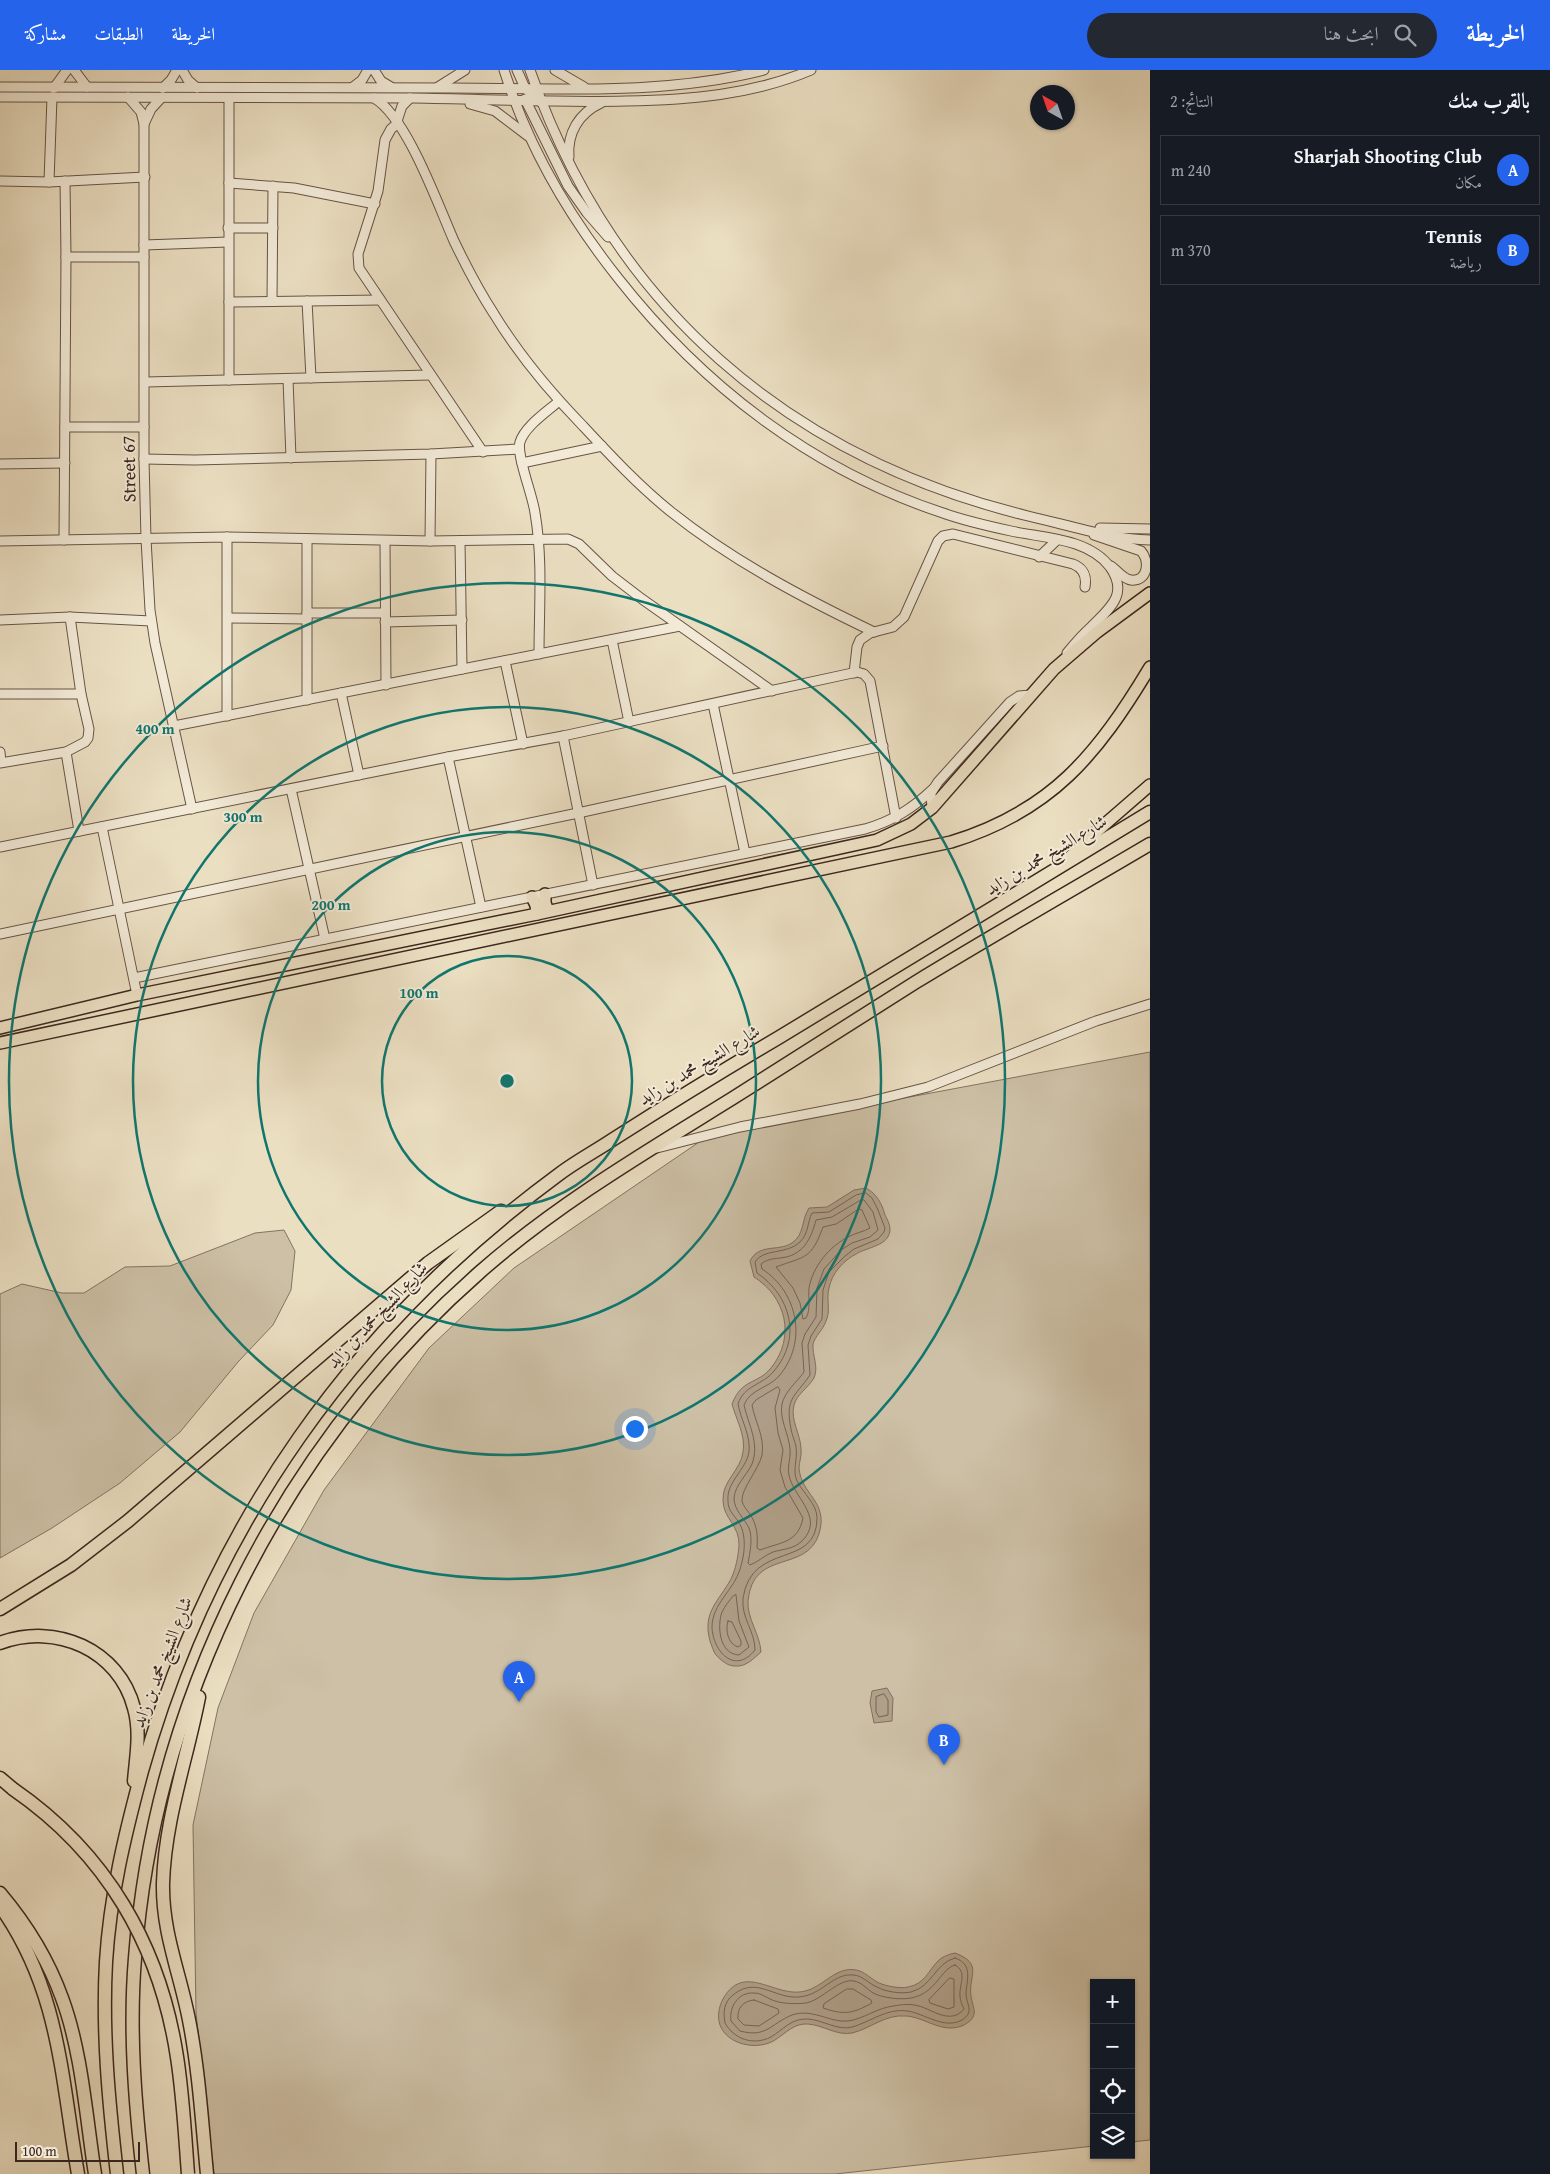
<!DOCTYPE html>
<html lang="ar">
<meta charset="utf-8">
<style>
body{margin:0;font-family:"Gentium Book Plus",Amiri,serif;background:#242831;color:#f1f3f6;direction:rtl}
.controls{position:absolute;right:15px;bottom:15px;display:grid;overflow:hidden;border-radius:0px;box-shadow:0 1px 4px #0004}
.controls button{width:45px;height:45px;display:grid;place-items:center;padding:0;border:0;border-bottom:1px solid #363941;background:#171b24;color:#f1f3f6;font:25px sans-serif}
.compass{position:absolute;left:1030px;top:15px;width:45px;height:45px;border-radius:50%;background:#171b24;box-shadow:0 1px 4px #0004;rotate:320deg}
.scale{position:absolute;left:15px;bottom:12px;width:125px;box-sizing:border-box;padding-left:5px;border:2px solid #3c261d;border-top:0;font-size:14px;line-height:18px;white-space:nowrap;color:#3c261d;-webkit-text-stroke:4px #f2ead7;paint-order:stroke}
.you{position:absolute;left:634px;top:1358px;width:18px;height:18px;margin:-12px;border:4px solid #fff;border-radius:50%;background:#1a73e8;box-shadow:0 0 0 8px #1a73e833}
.badge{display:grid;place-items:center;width:32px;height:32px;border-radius:50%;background:#2563eb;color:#fff;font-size:16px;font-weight:700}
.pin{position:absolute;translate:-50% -41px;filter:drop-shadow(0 1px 2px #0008)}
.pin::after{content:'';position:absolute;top:26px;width:18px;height:15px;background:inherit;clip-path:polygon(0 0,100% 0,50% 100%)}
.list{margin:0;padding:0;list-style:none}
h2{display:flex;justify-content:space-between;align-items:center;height:65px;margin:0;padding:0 20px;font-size:21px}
h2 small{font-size:16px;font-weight:400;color:#9ea1a6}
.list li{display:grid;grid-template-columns:32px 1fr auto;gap:15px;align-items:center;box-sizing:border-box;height:70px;margin:0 10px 10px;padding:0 10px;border:1px solid #363941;border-radius:0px}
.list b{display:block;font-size:19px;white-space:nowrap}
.list p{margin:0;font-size:16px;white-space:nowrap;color:#9ea1a6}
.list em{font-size:16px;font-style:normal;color:#9ea1a6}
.icon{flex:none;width:28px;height:28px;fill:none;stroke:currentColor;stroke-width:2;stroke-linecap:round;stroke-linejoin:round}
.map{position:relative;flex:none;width:1150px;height:2104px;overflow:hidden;direction:ltr}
header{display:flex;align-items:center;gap:30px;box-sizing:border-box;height:70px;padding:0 25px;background:#2563eb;color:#fff}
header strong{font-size:24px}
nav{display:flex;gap:28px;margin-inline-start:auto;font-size:18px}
.search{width:350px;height:45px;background:#242831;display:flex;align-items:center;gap:12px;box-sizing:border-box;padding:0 18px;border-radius:28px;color:#9ea1a6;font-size:19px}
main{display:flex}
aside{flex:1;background:#171b24}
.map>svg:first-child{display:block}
</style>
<header>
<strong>الخريطة</strong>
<div class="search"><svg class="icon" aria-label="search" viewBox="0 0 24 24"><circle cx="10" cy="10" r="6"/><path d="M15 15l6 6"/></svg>ابحث هنا</div>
<nav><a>الخريطة</a><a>الطبقات</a><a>مشاركة</a></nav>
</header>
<main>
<aside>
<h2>بالقرب منك<small>النتائج: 2</small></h2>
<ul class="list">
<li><span class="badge">A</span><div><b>Sharjah Shooting Club</b><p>مكان</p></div><em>240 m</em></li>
<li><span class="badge">B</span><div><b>Tennis</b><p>رياضة</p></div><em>370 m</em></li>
</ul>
</aside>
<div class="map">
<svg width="1150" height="2104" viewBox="0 0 1150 2104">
<rect width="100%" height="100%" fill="#ebdfc2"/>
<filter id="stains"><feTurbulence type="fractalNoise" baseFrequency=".004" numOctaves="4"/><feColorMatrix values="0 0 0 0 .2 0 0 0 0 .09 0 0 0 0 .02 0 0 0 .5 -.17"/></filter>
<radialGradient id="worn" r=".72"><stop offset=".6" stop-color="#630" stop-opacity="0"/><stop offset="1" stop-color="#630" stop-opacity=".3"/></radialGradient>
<g fill="#cdc0a6" stroke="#847362">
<polygon points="1150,982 1150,2070 1131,2072 1131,1913 1094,1913 1094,2076 835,2104 214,2104 196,1943 193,1755 218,1638 254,1543 324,1420 429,1278 514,1198 705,1068 883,1032"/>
<polygon points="284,1160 295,1181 291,1220 273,1255 238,1292 180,1362 120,1413 52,1458 0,1488 0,1224 22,1214 62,1223 84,1223 125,1197 170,1196 255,1163"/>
</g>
<g fill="#b0a08a" stroke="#826f5e">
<path d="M 866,1118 C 877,1124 882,1134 885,1145 C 887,1149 890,1154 890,1159 C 890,1176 867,1177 856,1184 C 843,1191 832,1203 829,1218 C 826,1229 831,1241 826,1251 C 823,1260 815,1266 813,1274 C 812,1285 819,1297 814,1308 C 808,1318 797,1324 794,1335 C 790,1350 801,1365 801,1379 C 802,1386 799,1392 799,1398 C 801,1425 829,1431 819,1464 C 806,1504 753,1478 748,1531 C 747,1549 760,1564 761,1582 C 753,1589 746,1597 735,1596 C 727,1596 721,1590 716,1585 C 713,1581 712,1576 710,1571 C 702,1542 719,1531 731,1509 C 736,1498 738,1487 739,1476 C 740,1455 723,1449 723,1430 C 722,1411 741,1400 743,1382 C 746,1366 736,1349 732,1334 C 742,1308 757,1315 771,1298 C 796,1267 786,1227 754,1207 L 750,1191 C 759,1173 778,1182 792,1173 C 805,1164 801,1150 809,1138 L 827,1137 L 854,1120 Z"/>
<polygon points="887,1618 893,1628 892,1651 874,1653 870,1633 872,1621"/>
<path d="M 955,1883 C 984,1894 968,1906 971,1926 C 973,1939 980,1946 964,1955 C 943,1965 925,1947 906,1946 C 885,1944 870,1959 852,1963 C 837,1966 823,1955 808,1954 C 794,1953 786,1963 775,1970 C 758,1981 727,1975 720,1955 C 717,1947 719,1936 723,1929 C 744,1891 776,1929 805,1921 C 823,1917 836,1896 856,1900 C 864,1901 871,1909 879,1913 C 886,1916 900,1919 908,1917 C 925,1914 928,1901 938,1891 C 943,1886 950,1884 955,1883 Z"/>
</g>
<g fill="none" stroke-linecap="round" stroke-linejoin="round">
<g stroke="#766354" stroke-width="1">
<path d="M 866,1123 L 872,1128 L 878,1140 L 885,1158 L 884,1162 L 878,1169 L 854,1179 L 845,1186 L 829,1202 L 823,1220 L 822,1249 L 811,1266 L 808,1275 L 810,1305 C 794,1328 785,1328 791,1359 C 792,1365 795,1371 796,1377 C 798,1390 792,1399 797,1411 C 803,1423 817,1434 817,1448 C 817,1500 752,1470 743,1528 C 741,1548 755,1561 755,1580 C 735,1605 713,1582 712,1557 C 712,1534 734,1520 740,1499 C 745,1484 747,1464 738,1451 C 733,1444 728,1440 728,1431 C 726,1412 746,1400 749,1382 C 751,1366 741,1350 738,1334 C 744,1315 763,1315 774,1301 C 802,1268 791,1226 757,1203 L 755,1192 C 763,1178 787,1185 800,1172 C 809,1163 807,1153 812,1143 L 829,1142 L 856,1125 Z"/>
<path d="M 864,1130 L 873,1142 L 878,1160 L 870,1167 L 852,1173 L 841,1180 L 824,1199 L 817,1218 L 816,1247 L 805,1264 L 802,1273 L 804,1302 C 797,1312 785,1321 782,1334 C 779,1349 789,1364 790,1379 C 791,1390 786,1398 790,1409 C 797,1430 824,1449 802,1471 C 794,1479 783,1479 773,1482 C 765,1485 758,1492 750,1495 L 748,1493 C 750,1483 753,1468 749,1458 C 744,1448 734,1440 734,1428 C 735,1415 747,1405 752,1394 C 760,1373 748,1354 744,1335 C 750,1319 769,1318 779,1306 C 808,1272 798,1222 762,1199 L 761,1194 C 767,1189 773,1189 780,1188 C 803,1186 811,1169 816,1150 L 832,1147 L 859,1131 Z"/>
<path d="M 859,1139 L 862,1140 L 870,1158 C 863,1162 855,1163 848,1167 C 829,1177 813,1196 809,1218 C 808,1228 811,1240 806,1248 L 803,1249 L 800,1233 L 793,1218 L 776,1197 C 805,1186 811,1190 823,1157 L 836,1154 Z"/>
<path d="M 778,1317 L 780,1320 L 775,1338 L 778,1363 L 783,1380 L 780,1400 L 785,1417 L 803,1448 C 798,1473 781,1472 760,1480 L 757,1478 C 758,1465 757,1455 750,1444 C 747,1440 743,1436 742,1431 C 741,1419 759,1399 762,1385 C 765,1367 755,1352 752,1335 L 756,1330 Z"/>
<path d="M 736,1525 L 739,1551 L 749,1577 L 739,1585 C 719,1584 717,1556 722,1542 C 725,1536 729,1531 733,1526 Z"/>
<path d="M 728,1551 L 732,1552 L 741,1571 L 741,1575 L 738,1577 C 728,1574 725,1560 728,1551 Z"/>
<polygon points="884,1624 888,1630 888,1645 879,1647 876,1642 876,1627"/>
<path d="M 955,1888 C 973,1894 967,1909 966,1923 C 966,1934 975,1942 962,1950 C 944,1960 924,1943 907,1941 C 887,1938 870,1952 852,1957 C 838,1961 823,1950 808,1949 C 791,1948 783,1960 771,1967 C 753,1976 734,1969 725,1953 C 723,1942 724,1932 733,1925 C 758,1904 777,1933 805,1926 C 823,1922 835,1903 853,1905 C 862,1905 869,1914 877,1917 C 886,1922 901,1924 911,1922 C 933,1916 935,1893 955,1888 Z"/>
<path d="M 955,1895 C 968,1902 959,1914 960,1926 C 960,1930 962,1935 964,1939 C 951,1955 933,1940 919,1936 C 908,1933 899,1935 888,1937 C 873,1940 857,1953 841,1951 C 824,1949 810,1939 792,1945 C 770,1954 767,1968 740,1961 L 731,1951 C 729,1937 738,1922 754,1923 C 762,1923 768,1929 775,1931 C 784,1934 797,1934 806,1933 C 822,1930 839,1908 854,1911 C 861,1912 867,1919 873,1923 C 883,1928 900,1930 911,1928 C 937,1923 940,1899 955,1895 Z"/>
<polygon points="950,1908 954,1909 954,1937 948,1939 930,1933 929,1930"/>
<path d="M 847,1919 L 853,1919 L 871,1930 L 872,1933 C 852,1944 844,1945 823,1938 L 824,1934 Z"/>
<path d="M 754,1930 L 778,1939 L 779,1943 L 759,1956 L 744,1955 L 738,1949 C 737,1938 743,1931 754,1930 Z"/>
</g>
<defs>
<g id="minor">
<polyline points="74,0 87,17"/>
<polyline points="182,0 188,10 197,18"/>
<polyline points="374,0 381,11 391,17"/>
<path d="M 504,0 C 528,77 568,145 618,208 C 703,316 812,400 943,443 C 965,451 988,456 1011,461 C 1043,468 1088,468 1110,497 C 1129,524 1110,538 1092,556 C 1083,564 1075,573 1067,583"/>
<polyline points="517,0 525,18 541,32"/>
<path d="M 530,0 C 612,236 787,387 1028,446 C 1068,455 1109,469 1150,470"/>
<polyline points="555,0 584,17"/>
<path d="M 0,17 C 150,18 300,18 450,18 C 554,18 662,26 764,0"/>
<polyline points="353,17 362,10 368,0"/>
<polyline points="438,17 465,0"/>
<polyline points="54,18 67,0"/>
<polyline points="163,18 171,10 177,0"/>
<path d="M 0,27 C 138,28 276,27 413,28 C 484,29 555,33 626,31 C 689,30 752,25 811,0"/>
<polyline points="128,27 141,42 144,54 144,389 146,469 150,540 155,573 192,739"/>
<polyline points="229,28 229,310"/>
<path d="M 374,28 C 407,47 438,135 454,171 C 466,196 479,221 494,244 C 519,285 550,322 583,356 C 611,386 638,415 670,441 C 731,490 803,528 874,562"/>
<polyline points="525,29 568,116 587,143 608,167"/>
<polyline points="470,34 495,41 528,66"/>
<polyline points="397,51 402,36 410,28"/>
<polyline points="398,53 391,59 385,70 378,121 358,184 359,198 483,382"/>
<polyline points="144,54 151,39 162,27"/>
<path d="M 569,87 C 567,63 579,43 601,33"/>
<polyline points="0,111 49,112 145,107"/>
<polyline points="49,112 52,27"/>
<polyline points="229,113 294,118 375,134"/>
<polyline points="228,158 273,158"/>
<polyline points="144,175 228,172"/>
<polyline points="66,187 144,187"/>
<polyline points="272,231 273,116"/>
<polyline points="307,231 311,308"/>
<polyline points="229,232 380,230"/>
<polyline points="288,309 291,388"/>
<polyline points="146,312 430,305"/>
<polyline points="65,357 144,357"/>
<polyline points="144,389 195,390 431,384 519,379"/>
<polyline points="522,393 602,376"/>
<polyline points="0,394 65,393"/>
<polyline points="1100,458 1150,459"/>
<path d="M 1094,465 L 1141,481 C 1150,491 1148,512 1131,510 C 1123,509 1117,500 1111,496"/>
<polyline points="227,467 227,646"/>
<polyline points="64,470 66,187 65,111"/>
<polyline points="0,471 227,467 430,471 568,469 579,474 612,506 642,529 772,621"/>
<polyline points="385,471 386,615"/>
<polyline points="430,471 431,384"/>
<polyline points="460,471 462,599"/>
<polyline points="1039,487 1057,470"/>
<polyline points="307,543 385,543"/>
<polyline points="228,548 307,549"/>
<polyline points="0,550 70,547 151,551"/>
<polyline points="385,552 462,550"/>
<polyline points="612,570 629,652"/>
<path d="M 539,584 C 539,538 543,489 535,443 C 533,426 516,385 520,372 C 525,356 547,342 559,331"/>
<polyline points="505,591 523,674"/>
<path d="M 854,603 L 857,577 L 860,570 L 870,563 L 893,557 L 904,547 L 938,471 L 943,466 L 953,464 L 1073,494 C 1083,498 1087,506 1085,517"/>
<polyline points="341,623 359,705"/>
<polyline points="0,624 81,624"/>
<polyline points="307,630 307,469"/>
<polyline points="713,634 745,783"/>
<polyline points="174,656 680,556"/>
<polyline points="563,666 593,815"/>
<polyline points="0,682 1,692"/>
<polyline points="66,682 79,761"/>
<polyline points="448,687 481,837"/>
<polyline points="0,693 66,682 85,672 88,668 89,659 81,624 70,547"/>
<polyline points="291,719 325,869"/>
<polyline points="932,738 931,723 938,712 1010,632 1019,626 1030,625"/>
<polyline points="102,757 137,925"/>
<polyline points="0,777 448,687 563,666 857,602 864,604 870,611 896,748"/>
<polyline points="0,864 578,743 883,676"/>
<path d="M 134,908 L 865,759 C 893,751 913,738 933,719"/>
<polyline points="657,1078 740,1057 860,1034 928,1017 1096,951 1150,934"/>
</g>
<g id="major">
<polyline points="1068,789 1097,761 1150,715"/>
<polyline points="545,824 545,833 548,841"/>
<polyline points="532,827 536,835 537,844"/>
<polyline points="0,958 137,925 537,844 877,770 911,754 932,738 1054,599 1097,562 1150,523"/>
<path d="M 0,973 L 951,772 C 1052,741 1097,685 1150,597"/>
</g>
<g id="highway">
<polyline points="0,1539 71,1495 128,1451 428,1193 501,1141"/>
<path d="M 0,1573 C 56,1552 119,1580 134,1638 C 141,1662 136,1687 134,1711"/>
<path d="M 199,1627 C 187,1689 165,1749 163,1813 C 162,1862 180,1903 189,1950 C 199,2001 202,2053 207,2104"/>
<polyline points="0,1708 13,1719"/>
<path d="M 0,1823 C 27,1855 48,1889 62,1928 C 82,1982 86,2047 95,2104"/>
<path d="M 0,1836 C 60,1920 61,2007 78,2104"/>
<path d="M 117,2104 C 109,2034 102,1963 106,1892 C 110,1826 125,1764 142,1701 C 211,1456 353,1256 558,1105 C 575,1092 594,1082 612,1070 C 667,1035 722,1001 778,968 C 902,893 1026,818 1150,742"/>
<path d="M 143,2104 C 135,2032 129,1960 135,1888 C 155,1626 283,1375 480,1202 C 557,1134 646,1082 733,1028 C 794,989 855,950 916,912 C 993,865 1072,820 1150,774"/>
</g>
</defs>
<use href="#minor" stroke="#685446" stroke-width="11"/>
<use href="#major" stroke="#3c261d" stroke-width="14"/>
<use href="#highway" stroke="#3c261d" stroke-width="15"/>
<use href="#minor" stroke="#f2ead7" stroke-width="9"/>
<use href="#major" stroke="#ebdfc2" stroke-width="11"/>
<use href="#highway" stroke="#ebdfc2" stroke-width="12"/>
<defs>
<path id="highway-bridge" d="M 13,1719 C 106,1783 160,1875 177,1987 C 183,2025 185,2065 188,2104"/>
</defs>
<use href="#highway-bridge" stroke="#3c261d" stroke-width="15" stroke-linecap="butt"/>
<use href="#highway-bridge" stroke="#ebdfc2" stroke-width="12"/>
</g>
<g fill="none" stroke="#0f766e" stroke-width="2.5">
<circle cx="507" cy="1011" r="125"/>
<circle cx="507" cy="1011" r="249"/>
<circle cx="507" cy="1011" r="374"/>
<circle cx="507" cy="1011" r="498"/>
</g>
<g text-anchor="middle" stroke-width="4" stroke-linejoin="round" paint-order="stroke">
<g font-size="18" fill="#3c261d" stroke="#f2ead7">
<text transform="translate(129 399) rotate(-91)" y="6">Street 67</text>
<text transform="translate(1046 785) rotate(-31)" y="6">شارع الشيخ محمد بن زايد</text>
<text transform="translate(699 995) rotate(-31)" y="6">شارع الشيخ محمد بن زايد</text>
<text transform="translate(377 1245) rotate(-47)" y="6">شارع الشيخ محمد بن زايد</text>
<text transform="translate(162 1592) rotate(-69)" y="6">شارع الشيخ محمد بن زايد</text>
</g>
</g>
<circle cx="507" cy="1011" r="8" fill="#0f766e" stroke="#f2ead7" stroke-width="2.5"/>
<g font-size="15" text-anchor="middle" font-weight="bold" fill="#0f766e" stroke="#f2ead7" stroke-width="4" stroke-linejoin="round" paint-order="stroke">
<text x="155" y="664">400 m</text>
<text x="243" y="752">300 m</text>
<text x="331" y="840">200 m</text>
<text x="419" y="928">100 m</text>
</g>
<rect width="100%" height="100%" filter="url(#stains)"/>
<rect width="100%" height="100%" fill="url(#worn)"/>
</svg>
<div class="controls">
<button>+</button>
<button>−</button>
<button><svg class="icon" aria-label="locate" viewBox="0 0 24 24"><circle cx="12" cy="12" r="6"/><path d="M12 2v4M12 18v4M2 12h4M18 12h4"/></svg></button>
<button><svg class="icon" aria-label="layers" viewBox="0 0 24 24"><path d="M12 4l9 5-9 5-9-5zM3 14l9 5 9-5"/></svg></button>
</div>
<svg class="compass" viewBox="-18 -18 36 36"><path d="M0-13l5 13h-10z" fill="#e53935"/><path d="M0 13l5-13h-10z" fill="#9ea1a6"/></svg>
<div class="scale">100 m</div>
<div class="you"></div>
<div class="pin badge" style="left:519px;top:1632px">A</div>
<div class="pin badge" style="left:944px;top:1695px">B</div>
</div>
</main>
